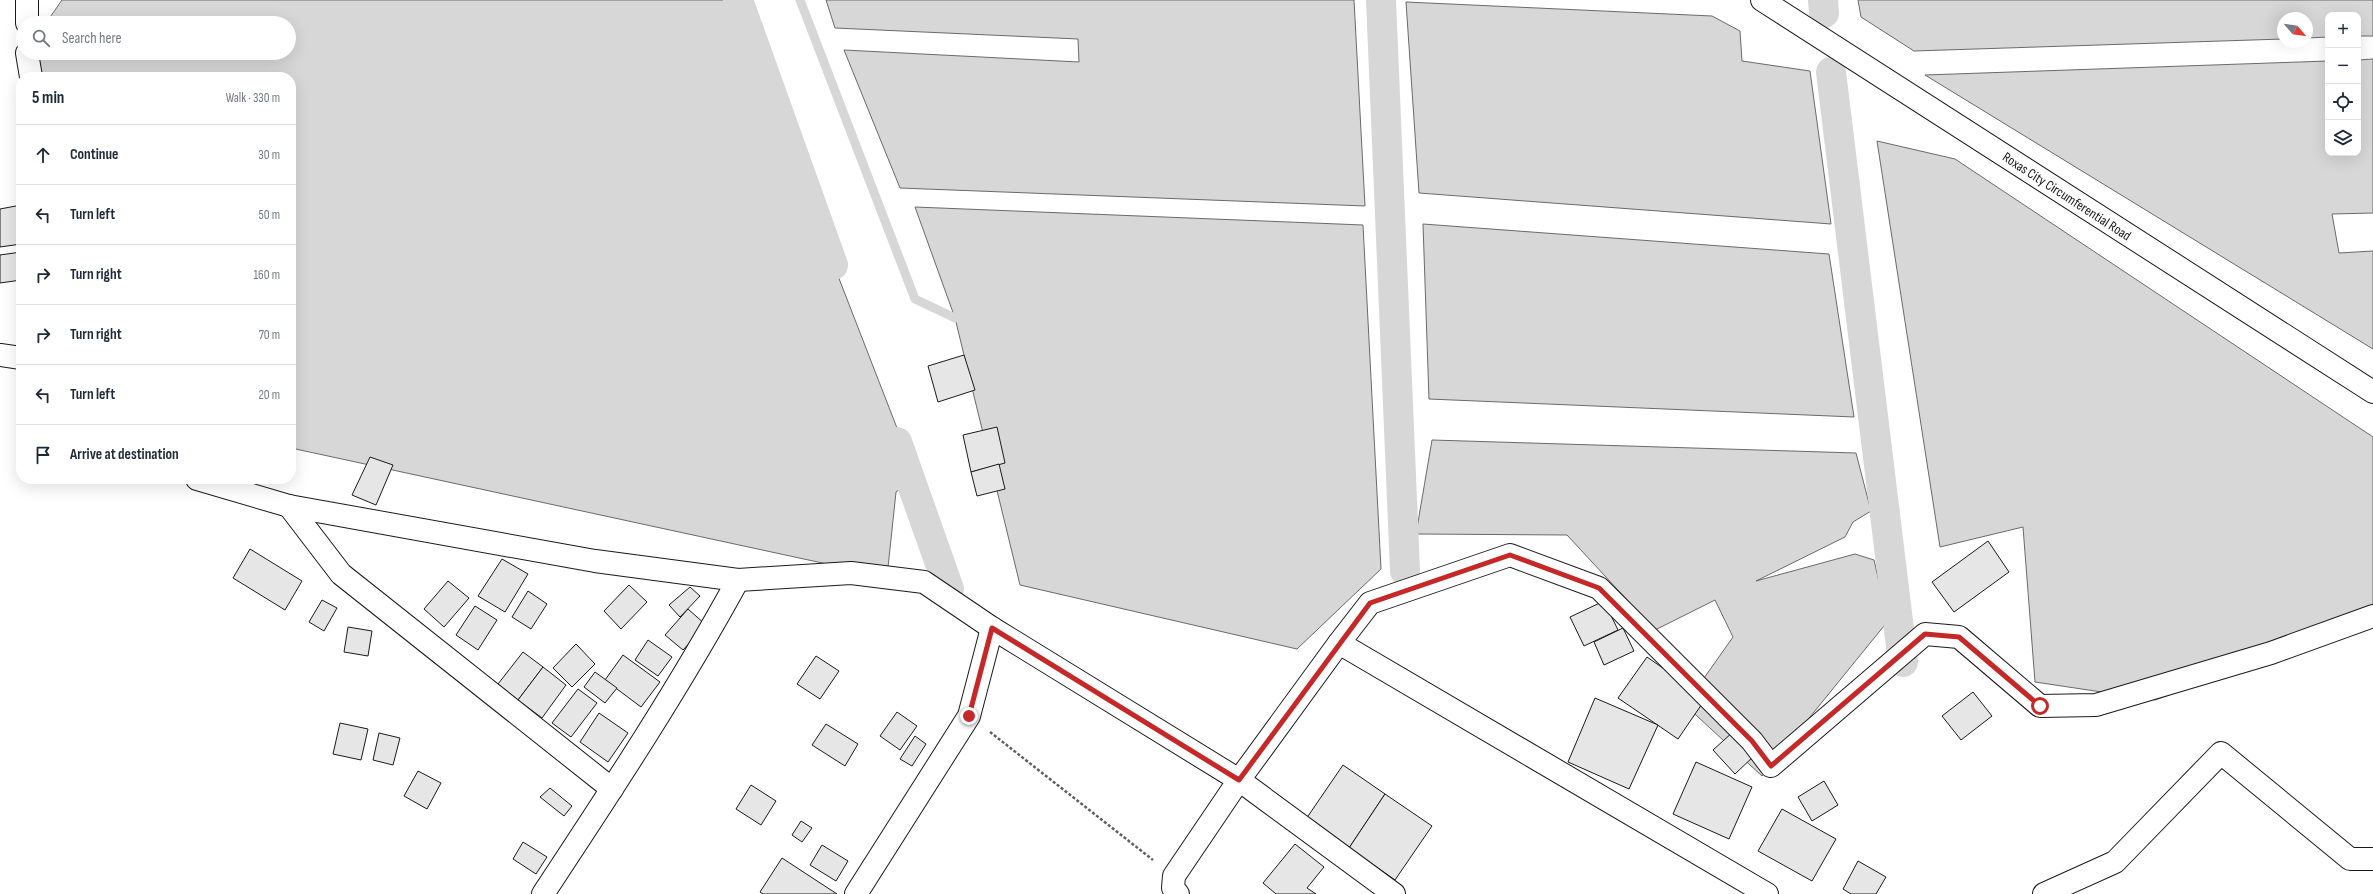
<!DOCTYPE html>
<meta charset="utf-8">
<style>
body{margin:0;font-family:"Sofia Sans Condensed",sans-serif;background:#f2f2f3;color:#1f2937}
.controls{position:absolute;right:12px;top:12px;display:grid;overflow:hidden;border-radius:8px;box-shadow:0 4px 16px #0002}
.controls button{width:36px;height:36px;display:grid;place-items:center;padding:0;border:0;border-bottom:1px solid #e0e1e3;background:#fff;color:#1f2937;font:20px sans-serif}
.compass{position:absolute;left:2277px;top:12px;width:36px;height:36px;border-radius:50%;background:#fff;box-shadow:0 4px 16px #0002;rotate:119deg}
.stop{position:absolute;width:12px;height:12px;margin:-9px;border:3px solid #c62828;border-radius:50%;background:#fff}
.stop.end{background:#c62828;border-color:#fff;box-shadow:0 1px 4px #0008}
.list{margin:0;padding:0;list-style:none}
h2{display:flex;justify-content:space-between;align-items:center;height:52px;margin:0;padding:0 16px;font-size:17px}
h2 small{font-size:13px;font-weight:400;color:#747a83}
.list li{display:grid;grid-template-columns:26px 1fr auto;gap:12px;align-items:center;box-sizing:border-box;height:60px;padding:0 16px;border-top:1px solid #e0e1e3}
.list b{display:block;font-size:15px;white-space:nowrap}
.list em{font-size:13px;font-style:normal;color:#747a83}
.icon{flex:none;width:22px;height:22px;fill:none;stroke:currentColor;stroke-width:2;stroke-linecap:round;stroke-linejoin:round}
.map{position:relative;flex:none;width:2373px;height:894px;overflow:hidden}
.search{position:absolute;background:#fff;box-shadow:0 4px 16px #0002;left:16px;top:16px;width:280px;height:44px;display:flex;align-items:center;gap:10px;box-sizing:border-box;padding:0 14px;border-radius:22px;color:#747a83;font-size:15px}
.panel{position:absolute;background:#fff;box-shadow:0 4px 16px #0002;left:16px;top:72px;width:280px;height:412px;border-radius:16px}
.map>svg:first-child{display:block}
</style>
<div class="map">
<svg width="2373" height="894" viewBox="0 0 2373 894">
<rect width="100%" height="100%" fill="#fff"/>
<g fill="#d7d7d7" stroke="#6a6a6a">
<polygon points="62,0 731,0 916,477 896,492 887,577 291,448 291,77 34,77 28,53 289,53 289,23 46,23"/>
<polygon points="826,0 1354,0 1365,206 900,188 844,50 1079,62 1078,39 835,28"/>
<polygon points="1858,0 2373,0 2373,36 2358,36 2358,15 2328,15 2328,37 2307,38 2307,18 2283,18 2283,39 1914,51 1861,17"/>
<polygon points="1406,2 1712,16 1740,31 1742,61 1810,71 1831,224 1419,193"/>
<polygon points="2373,59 2373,213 2332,214 2339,253 2373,251 2373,349 1925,75 2328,61 2328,153 2358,153 2358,60"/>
<polygon points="1877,141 1955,159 2373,437 2373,623 2155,700 2035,682 2023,527 1940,547"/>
<polygon points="915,207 1363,225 1381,569 1297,649 1020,585 955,318"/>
<polygon points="1423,224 1829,254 1854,417 1429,399"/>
<polygon points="1432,440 1856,453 1871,511 1853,522 1845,537 1756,581 1855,554 1874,560 1888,621 1762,776 1685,705 1733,637 1715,600 1655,630 1567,535 1416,534"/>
</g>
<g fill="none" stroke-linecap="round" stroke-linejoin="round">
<polyline stroke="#d7d7d7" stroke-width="9" points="800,0 915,299 955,318"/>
<g stroke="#d7d7d7" stroke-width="30">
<polyline points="738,0 833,265"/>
<polyline points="1381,0 1405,571"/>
<polyline points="1823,0 1824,13"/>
<polyline points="1831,72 1903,662"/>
<polyline points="897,442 949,589"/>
</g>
</g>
<g fill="#e6e6e6" stroke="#1a1a1a">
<polygon points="21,205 21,244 0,247 0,209"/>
<polygon points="21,252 21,280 0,283 0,255"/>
<polygon points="964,355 975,390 938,402 928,366"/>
<polygon points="997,427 1005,463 971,472 963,435"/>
<polygon points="370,457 393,465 376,505 352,495"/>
<polygon points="999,464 1005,489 977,496 971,472"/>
<polygon points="1988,541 2009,572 1954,612 1932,582"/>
<polygon points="250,549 302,581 285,610 233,578"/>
<polygon points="502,559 528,574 505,612 478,596"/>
<polygon points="448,581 469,598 444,627 424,609"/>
<polygon points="629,585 647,602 621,629 604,611"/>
<polygon points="690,587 700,596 680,617 669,605"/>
<polygon points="528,591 547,604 531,629 512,617"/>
<polygon points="322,600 337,608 324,631 309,622"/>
<polygon points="1604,601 1618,630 1584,646 1570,617"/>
<polygon points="475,606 497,620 478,650 456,635"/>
<polygon points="688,609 706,625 683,650 665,635"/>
<polygon points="348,627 372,631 368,656 344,652"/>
<polygon points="1623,628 1634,651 1604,665 1594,642"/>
<polygon points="648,640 672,657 658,676 635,660"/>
<polygon points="576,644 595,664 572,687 553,668"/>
<polygon points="523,652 543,667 518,700 498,684"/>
<polygon points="623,655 660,682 641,707 605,680"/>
<polygon points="816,656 839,671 820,699 797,684"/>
<polygon points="1647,657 1706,698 1678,739 1618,698"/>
<polygon points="543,667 566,685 542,718 518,700"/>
<polygon points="595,672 617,688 605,703 584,687"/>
<polygon points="578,689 597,703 571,737 552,723"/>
<polygon points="1973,692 1992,716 1961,740 1942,716"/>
<polygon points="1595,698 1658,725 1629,789 1568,762"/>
<polygon points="897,712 917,726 900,750 880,736"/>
<polygon points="599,713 628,733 608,762 580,742"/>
<polygon points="340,723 368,729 361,760 333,754"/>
<polygon points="826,724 858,744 845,766 812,745"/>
<polygon points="1734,731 1755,755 1735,774 1713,750"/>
<polygon points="379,733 400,738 393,765 373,760"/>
<polygon points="915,736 926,744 912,766 900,759"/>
<polygon points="1696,762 1752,787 1729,839 1673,814"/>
<polygon points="1343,765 1385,794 1349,848 1306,819"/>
<polygon points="418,771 441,783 427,809 404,796"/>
<polygon points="1824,781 1838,805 1812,821 1798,797"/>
<polygon points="751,785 776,801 761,825 736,809"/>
<polygon points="550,788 572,806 564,816 540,797"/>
<polygon points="1385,794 1432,826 1395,880 1349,848"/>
<polygon points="1782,809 1836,839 1812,881 1758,851"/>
<polygon points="801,821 812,828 802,842 792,835"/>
<polygon points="523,842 547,857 536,874 513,859"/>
<polygon points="1295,844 1324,867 1307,888 1316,894 1276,894 1263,883"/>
<polygon points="822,845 848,861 836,881 810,865"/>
<polygon points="782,858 837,894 763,894 760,892"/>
<polygon points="1858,861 1886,877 1876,894 1851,894 1843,889"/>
</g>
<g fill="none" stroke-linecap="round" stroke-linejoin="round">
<defs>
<g id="minor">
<polyline points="27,0 27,23"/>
<polyline points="27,53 31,77"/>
<polyline points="0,355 21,358"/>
<polyline points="197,479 289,506 595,561 738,580 851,573 924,582 992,628 1239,780 1394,894"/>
<polyline points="289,506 341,574 612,789"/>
<polyline points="1339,643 1370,603 1510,555 1599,588 1752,741 1771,766 1925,634 1959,637 2040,706 2096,705 2271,653 2373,616"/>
<path d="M 543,894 C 611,791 679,688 738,580"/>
<polyline points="856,894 969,716 992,628"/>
<polyline points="1178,894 1173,888 1174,876 1239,780 1339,643 1767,894"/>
<polyline points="2044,894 2115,862 2221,753 2350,859 2373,859"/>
</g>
<polyline id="major" points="1762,0 2373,392"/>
</defs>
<use href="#minor" stroke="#1a1a1a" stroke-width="24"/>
<use href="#major" stroke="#1a1a1a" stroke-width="24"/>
<polyline stroke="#5f5f5f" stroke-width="2.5" stroke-dasharray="3 2" stroke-linecap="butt" points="990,732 1153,860"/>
<use href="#minor" stroke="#fff" stroke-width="22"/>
<use href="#major" stroke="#fff" stroke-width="22"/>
</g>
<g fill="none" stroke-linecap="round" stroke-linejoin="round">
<polyline stroke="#c62828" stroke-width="5" points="969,716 992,628 1239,780 1370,603 1510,555 1599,588 1752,741 1771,766 1925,634 1959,637 2040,706"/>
</g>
<g text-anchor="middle" stroke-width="3" stroke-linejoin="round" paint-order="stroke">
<g font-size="14" fill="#1a1a1a" stroke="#fff">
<text transform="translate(2067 196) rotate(33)" y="5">Roxas City Circumferential Road</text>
</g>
</g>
</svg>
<div class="controls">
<button>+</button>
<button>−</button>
<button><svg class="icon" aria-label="locate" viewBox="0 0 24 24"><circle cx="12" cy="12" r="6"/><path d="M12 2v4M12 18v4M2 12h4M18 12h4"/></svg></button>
<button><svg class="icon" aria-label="layers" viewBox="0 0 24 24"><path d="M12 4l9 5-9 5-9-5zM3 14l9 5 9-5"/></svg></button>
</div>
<svg class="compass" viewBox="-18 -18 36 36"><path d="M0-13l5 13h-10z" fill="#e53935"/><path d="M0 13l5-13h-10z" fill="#747a83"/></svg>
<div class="stop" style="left:2040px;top:706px"></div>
<div class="stop end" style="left:969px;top:716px"></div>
<div class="search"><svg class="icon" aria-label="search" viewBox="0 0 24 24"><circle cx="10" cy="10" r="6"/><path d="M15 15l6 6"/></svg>Search here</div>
<section class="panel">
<h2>5 min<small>Walk · 330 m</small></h2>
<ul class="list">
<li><svg class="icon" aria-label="ahead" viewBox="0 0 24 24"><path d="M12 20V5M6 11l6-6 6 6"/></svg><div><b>Continue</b></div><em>30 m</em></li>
<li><svg class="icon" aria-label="left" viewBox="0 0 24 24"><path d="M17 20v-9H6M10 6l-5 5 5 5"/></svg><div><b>Turn left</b></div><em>50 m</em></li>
<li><svg class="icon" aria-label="right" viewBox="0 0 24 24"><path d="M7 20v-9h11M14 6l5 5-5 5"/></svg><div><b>Turn right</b></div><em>160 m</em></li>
<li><svg class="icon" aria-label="right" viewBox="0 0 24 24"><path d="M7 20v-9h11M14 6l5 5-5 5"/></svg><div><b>Turn right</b></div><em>70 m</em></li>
<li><svg class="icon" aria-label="left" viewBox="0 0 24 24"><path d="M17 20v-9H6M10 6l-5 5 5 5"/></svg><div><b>Turn left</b></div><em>20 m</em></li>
<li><svg class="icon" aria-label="arrive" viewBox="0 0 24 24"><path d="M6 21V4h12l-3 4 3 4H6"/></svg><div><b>Arrive at destination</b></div></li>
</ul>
</section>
</div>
